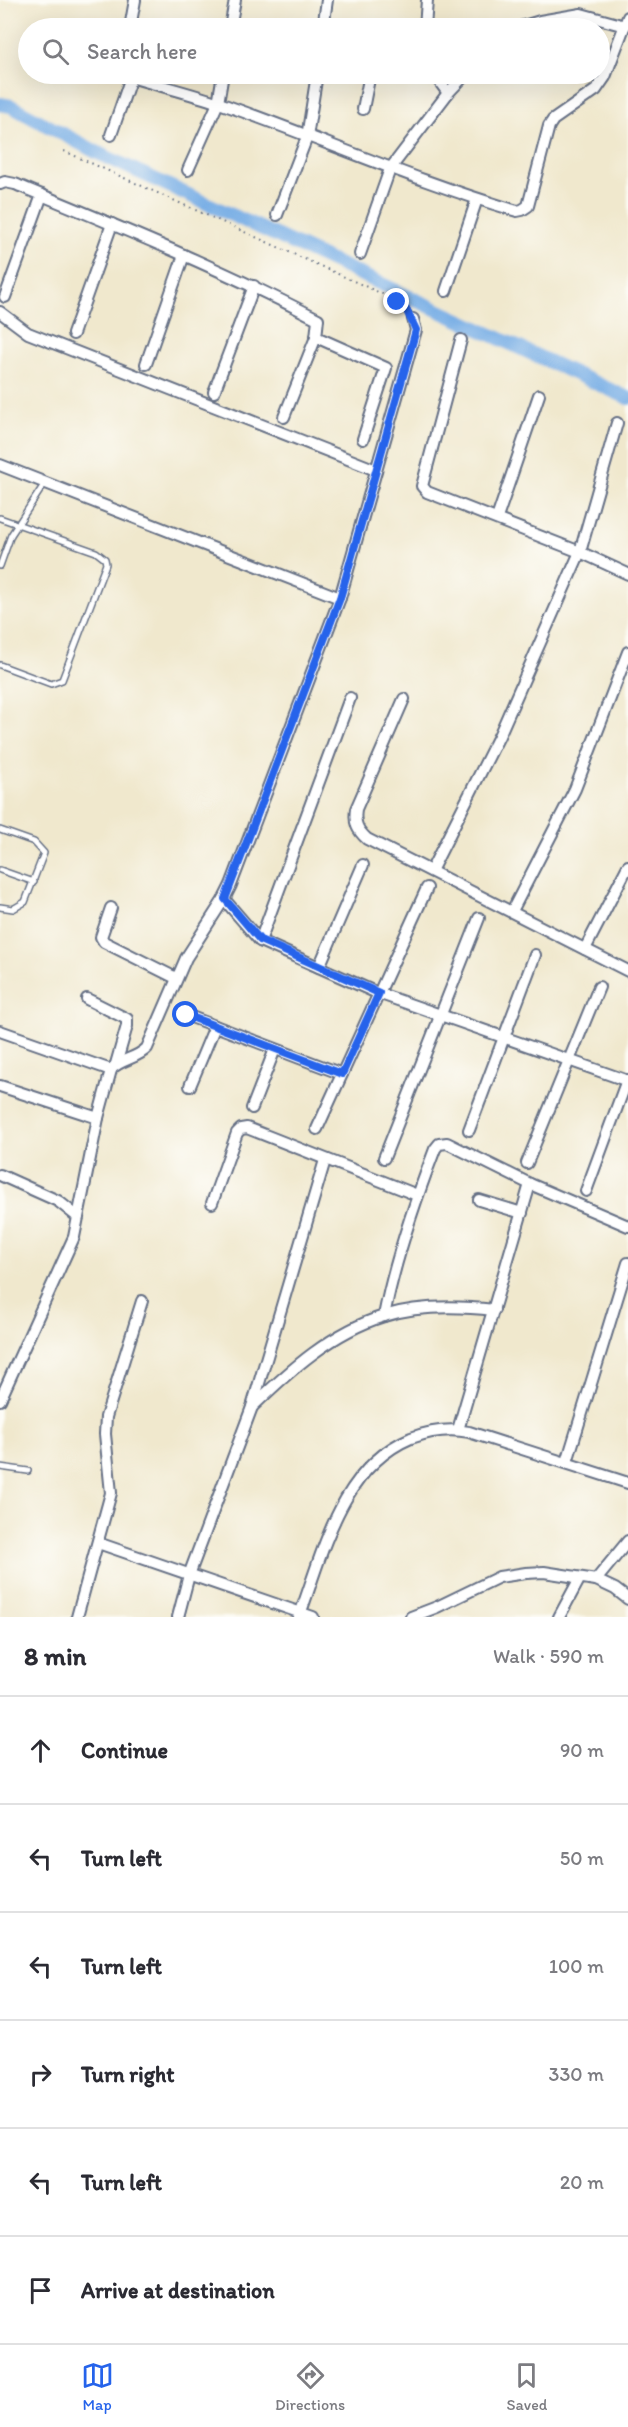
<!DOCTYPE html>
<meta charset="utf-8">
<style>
body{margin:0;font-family:Itim,sans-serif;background:#f2f2f3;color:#2b2b33}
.stop{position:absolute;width:18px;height:18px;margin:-14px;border:4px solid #2563eb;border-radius:50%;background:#fff}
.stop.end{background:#2563eb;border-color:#fff;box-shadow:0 2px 6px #0008}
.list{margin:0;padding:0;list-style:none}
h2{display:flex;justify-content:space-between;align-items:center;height:78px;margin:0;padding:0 24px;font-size:26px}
h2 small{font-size:20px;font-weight:400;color:#7c7c81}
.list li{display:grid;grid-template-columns:39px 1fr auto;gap:18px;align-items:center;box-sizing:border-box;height:108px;padding:0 24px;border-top:2px solid #e1e1e2}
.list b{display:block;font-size:22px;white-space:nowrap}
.list em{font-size:20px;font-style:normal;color:#7c7c81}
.icon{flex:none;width:33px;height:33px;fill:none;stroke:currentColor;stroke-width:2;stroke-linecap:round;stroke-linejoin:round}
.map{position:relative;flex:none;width:628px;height:1617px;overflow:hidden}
.search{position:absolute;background:#fff;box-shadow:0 6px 24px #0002;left:18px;right:18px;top:18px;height:66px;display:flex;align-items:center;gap:15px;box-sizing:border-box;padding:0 21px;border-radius:33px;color:#7c7c81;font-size:22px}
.sheet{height:726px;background:#fff}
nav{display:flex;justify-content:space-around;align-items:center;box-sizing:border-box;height:84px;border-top:2px solid #e1e1e2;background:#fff;font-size:16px;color:#7c7c81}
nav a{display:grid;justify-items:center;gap:3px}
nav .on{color:#2563eb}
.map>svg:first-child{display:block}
</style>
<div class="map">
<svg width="628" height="1617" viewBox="0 0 628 1617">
<rect width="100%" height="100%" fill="#fdfcf7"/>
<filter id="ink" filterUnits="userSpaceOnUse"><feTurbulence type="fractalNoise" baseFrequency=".0167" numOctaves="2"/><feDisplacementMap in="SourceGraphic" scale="12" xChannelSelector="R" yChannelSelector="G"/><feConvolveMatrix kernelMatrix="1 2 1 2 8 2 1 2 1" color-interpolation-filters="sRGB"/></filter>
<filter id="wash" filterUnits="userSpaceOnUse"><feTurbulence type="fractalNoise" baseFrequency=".008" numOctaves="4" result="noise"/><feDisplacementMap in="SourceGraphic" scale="24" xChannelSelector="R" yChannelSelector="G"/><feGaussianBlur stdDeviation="1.35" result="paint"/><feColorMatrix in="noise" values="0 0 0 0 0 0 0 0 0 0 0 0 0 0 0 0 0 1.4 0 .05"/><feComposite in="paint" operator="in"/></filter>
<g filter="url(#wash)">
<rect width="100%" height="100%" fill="#f0e8cd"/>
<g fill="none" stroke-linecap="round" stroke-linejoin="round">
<polyline stroke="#77ade5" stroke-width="14" points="0,104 11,106 100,154 628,398"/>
</g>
</g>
<g filter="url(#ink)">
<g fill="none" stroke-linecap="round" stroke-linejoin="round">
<defs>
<g id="service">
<polyline points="0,518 96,552 105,559 106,564 62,680 51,684 0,665"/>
<polyline points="0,566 11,535 45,483"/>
<polyline points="0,830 34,842 44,853 25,902 13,909 0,907"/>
<polyline points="0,870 34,882"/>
<polyline points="0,1467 28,1471"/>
</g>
<g id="minor">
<polyline points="130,28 135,0"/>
<polyline points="230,28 235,0"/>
<polyline points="323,28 327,0"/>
<polyline points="425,28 427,0"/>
<polyline points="517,28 540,21 581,14 625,26"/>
<path d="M 127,74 L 131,77 C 160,86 190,93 219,103 C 319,138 415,181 517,211 L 522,210 L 528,206 L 549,126 L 553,120 L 596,90 L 605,77 L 628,17"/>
<polyline points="434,74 448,93"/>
<polyline points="363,109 370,74"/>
<polyline points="111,135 131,77"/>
<polyline points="188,170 218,103 223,74"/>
<path d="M 0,184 L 5,182 L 15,184 C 117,226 220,268 318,319 L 316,337 L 386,368 L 363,439"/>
<polyline points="277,215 307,137 317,74"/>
<polyline points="360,254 390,169 448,93 466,74"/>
<polyline points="446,291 477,199"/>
<polyline points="5,297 42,195"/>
<polyline points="0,312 28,333 376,470"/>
<polyline points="73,334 112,224"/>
<polyline points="461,340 422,486 427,492 580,552 628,574"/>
<polyline points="146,364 184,255"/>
<polyline points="214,392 254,286"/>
<polyline points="284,417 316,337"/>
<polyline points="0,465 340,598"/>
<polyline points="497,518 539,395"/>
<path d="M 404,699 L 356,809 C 354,823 357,830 367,839 L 628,971"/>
<polyline points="431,871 499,736 580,552 617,423"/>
<polyline points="224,899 260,941 375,992 628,1081"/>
<polyline points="111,908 101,937 104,942 176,978"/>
<polyline points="512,911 575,789 628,652"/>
<polyline points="260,941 350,698"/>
<polyline points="585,949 628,866"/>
<polyline points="319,967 363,865"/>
<polyline points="87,999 127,1019 127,1026 116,1064"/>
<polyline points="186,1015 342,1074"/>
<polyline points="0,1031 111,1070"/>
<polyline points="0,1086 98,1118"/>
<polyline points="190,1086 215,1026"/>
<polyline points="252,1108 275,1049"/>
<polyline points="317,1129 427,888"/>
<polyline points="469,1130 535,955"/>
<polyline points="384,1158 479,918"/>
<polyline points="527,1163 599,987"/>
<polyline points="0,1175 58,1201 78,1217"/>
<polyline points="586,1191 627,1080"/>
<polyline points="479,1200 522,1213"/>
<polyline points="212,1203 237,1133 241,1129 247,1128 417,1195"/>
<path d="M 384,1316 C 395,1259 414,1204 435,1149 L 439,1144 L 447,1143 L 530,1184 L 628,1226"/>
<path d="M 0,1400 L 74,1237 L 98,1118 L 111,1070 C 117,1060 137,1059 147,1048 L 186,958 L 224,899 L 231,885 L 340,598 L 416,330 L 413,319"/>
<path d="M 252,1407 C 290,1370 332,1332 384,1316 C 419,1305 458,1306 494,1310"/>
<polyline points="458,1430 530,1184"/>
<polyline points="567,1462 628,1263"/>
<polyline points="98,1543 313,1617"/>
<polyline points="596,1580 628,1541"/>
<polyline points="77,1617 111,1493 105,1434 106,1417 142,1301"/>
<polyline points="178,1617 189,1575 252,1407 325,1160"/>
<path d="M 299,1617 C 323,1553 340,1468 411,1438 C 430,1431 449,1428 469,1432 L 628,1483"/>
<polyline points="411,1617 437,1607 499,1577 526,1573 544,1572 596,1580 615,1589 628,1599"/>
<polyline points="559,1617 580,1578"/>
</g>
</defs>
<use href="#service" stroke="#667085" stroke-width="8"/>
<use href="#minor" stroke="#667085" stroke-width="14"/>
<polyline stroke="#667085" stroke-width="2" stroke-dasharray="1.5 4.5" stroke-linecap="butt" points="64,151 387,296 406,309"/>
<use href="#service" stroke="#fff" stroke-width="5"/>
<use href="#minor" stroke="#fff" stroke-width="10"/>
</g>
</g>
<g fill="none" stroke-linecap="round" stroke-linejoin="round" filter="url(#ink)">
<polyline stroke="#2563eb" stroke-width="8" points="186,1015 342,1074 379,993 260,940 225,899 340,598 416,330 406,309 397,302"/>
</g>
</svg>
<div class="stop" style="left:186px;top:1015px"></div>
<div class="stop end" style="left:397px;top:302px"></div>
<div class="search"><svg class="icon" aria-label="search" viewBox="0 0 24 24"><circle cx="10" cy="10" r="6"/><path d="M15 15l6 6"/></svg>Search here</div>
</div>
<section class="sheet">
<h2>8 min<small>Walk · 590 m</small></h2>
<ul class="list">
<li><svg class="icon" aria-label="ahead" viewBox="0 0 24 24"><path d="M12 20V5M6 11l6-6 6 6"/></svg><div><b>Continue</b></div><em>90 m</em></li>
<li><svg class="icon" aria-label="left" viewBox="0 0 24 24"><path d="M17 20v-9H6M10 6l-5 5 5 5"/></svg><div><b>Turn left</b></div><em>50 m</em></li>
<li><svg class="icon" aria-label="left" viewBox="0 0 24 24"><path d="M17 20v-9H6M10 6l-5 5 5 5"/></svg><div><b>Turn left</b></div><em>100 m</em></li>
<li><svg class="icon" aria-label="right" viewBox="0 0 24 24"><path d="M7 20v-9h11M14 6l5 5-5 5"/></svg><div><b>Turn right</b></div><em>330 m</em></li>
<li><svg class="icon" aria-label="left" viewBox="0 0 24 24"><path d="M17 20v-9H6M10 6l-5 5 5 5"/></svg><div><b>Turn left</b></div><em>20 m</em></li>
<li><svg class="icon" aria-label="arrive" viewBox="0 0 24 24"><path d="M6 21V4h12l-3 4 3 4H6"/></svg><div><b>Arrive at destination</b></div></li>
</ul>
</section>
<nav>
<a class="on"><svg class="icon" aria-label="map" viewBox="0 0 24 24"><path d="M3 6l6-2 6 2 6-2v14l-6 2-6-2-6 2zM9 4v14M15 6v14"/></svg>Map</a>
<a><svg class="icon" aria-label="directions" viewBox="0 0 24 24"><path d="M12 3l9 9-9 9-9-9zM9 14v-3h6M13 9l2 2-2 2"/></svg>Directions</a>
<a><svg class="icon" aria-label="saved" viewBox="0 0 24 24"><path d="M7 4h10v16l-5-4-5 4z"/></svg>Saved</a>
</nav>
